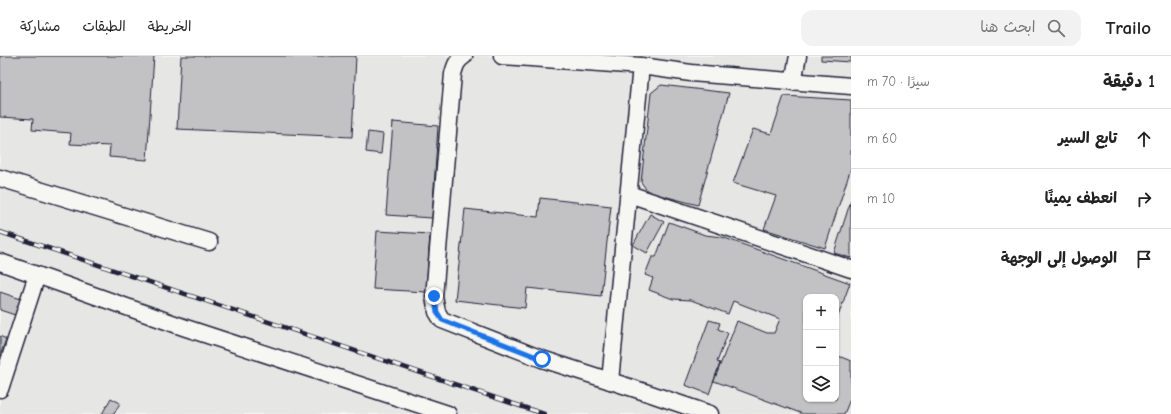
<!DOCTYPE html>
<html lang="ar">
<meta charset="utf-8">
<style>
body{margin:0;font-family:"Comic Neue","Playpen Sans Arabic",sans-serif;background:#f2f2f2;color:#222;direction:rtl}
.controls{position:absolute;right:12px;bottom:12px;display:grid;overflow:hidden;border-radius:8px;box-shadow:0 1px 3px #0004}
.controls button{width:36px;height:36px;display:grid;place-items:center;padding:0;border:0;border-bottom:1px solid #e0e0e0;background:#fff;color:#222;font:20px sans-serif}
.stop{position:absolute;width:12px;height:12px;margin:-9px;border:3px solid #1a73e8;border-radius:50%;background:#fff}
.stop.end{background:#1a73e8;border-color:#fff;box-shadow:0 1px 4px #0008}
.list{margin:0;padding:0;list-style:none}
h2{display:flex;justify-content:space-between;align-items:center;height:52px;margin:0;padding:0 16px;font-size:17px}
h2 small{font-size:13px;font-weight:400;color:#767676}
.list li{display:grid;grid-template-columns:26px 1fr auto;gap:12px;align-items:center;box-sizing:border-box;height:60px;padding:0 16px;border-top:1px solid #e0e0e0}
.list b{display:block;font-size:15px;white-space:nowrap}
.list em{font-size:13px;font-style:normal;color:#767676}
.icon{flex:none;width:22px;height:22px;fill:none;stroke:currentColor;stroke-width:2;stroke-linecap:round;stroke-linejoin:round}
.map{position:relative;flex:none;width:851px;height:358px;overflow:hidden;direction:ltr}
header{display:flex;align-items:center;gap:24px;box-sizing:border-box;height:56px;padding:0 20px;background:#fff;border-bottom:1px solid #e0e0e0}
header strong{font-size:19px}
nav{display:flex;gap:22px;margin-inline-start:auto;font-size:14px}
.search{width:280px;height:36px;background:#f2f2f2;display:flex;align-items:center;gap:10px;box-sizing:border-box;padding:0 14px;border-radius:12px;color:#767676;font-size:15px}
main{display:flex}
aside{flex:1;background:#fff}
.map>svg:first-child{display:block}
</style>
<header>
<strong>Trailo</strong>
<div class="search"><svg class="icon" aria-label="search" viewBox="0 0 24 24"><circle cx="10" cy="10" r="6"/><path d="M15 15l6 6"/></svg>ابحث هنا</div>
<nav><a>الخريطة</a><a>الطبقات</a><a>مشاركة</a></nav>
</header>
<main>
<aside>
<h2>1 دقيقة<small>سيرًا · 70 m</small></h2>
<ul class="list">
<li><svg class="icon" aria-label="ahead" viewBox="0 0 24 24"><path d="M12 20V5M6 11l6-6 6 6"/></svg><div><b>تابع السير</b></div><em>60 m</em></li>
<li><svg class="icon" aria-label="right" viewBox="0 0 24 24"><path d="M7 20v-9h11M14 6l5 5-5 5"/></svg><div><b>انعطف يمينًا</b></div><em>10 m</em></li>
<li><svg class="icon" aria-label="arrive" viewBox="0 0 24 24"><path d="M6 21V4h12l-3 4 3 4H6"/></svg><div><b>الوصول إلى الوجهة</b></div></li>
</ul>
</aside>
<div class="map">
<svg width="851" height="358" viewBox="0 0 851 358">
<rect width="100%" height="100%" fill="#f6f6f2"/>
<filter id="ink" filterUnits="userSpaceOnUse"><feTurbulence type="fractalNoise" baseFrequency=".025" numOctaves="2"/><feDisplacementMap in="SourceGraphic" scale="8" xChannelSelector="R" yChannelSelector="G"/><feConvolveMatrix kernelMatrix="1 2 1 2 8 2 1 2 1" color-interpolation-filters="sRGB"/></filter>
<g filter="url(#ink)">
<path fill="#e6e6e4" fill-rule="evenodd" d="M 0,0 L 851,0 L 851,358 L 0,358 ZM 806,241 L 836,241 L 836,343 L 806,343 Z"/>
<g fill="#c2c2c4" stroke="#22223b">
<polygon points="0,0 154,0 147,104 109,101 110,90 70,88 71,77 32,74 33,63 0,61"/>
<polygon points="181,0 356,0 352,81 177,73"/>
<polygon points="821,0 851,0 851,6 821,4"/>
<polygon points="661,29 729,37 698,149 648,136 641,126 651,37"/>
<polygon points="784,40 851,44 851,112 825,192 764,173 776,140 733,127 753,73 771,78"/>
<polygon points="393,66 438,70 432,162 386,159"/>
<polygon points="368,76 383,78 381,98 366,96"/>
<polygon points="540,142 611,150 601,240 527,232 525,252 455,244 465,153 538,161"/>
<polygon points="851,144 851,202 834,197"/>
<polygon points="650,158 664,166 647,197 633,189"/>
<polygon points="669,166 705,179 722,181 850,227 836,266 836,241 806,241 806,343 836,343 836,299 851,305 851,341 844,358 803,358 714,325 737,265 767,277 774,277 780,263 733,245 728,258 691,244 673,243 649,234 653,222 645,219 652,201 656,201"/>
<polygon points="377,175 430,178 426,236 373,233"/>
<polygon points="0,236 21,243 15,259 0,254"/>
<polygon points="709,264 720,267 718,273 728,277 717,306 720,307 709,338 685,329"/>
<polygon points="0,280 6,283 0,300"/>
<polygon points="111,342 120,347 114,358 102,358"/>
</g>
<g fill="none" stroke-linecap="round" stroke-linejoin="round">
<defs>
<g id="minor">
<path d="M 464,0 C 457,4 455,10 453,18 L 434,241 L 437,256 L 442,264 L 542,303 L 651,338 L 710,358"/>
<polyline points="502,0 641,10 691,17 851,30"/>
<polyline points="793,26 798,0"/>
<polyline points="0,122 209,186"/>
<polyline points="629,138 851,213"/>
<polyline points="0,206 186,272 448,358"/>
<polyline points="610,325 641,10"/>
<polyline points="0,333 37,219"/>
</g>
</defs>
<use href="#minor" stroke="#22223b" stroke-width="19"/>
<use href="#minor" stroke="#f6f6f2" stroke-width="16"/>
<defs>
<polyline id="rail" points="0,176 544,358"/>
</defs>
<use href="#rail" stroke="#22223b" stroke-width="4.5"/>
<use href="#rail" stroke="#f6f6f2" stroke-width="3" stroke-dasharray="9" stroke-linecap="butt"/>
</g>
</g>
<g fill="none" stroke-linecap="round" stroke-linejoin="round" filter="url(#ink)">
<polyline stroke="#1a73e8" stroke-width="5" points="434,240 437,256 442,264 542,303"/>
</g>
</svg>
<div class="controls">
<button>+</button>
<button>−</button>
<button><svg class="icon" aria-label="layers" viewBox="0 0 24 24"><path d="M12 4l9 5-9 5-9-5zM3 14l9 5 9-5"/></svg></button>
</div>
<div class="stop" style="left:542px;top:303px"></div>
<div class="stop end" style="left:434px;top:240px"></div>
</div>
</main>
